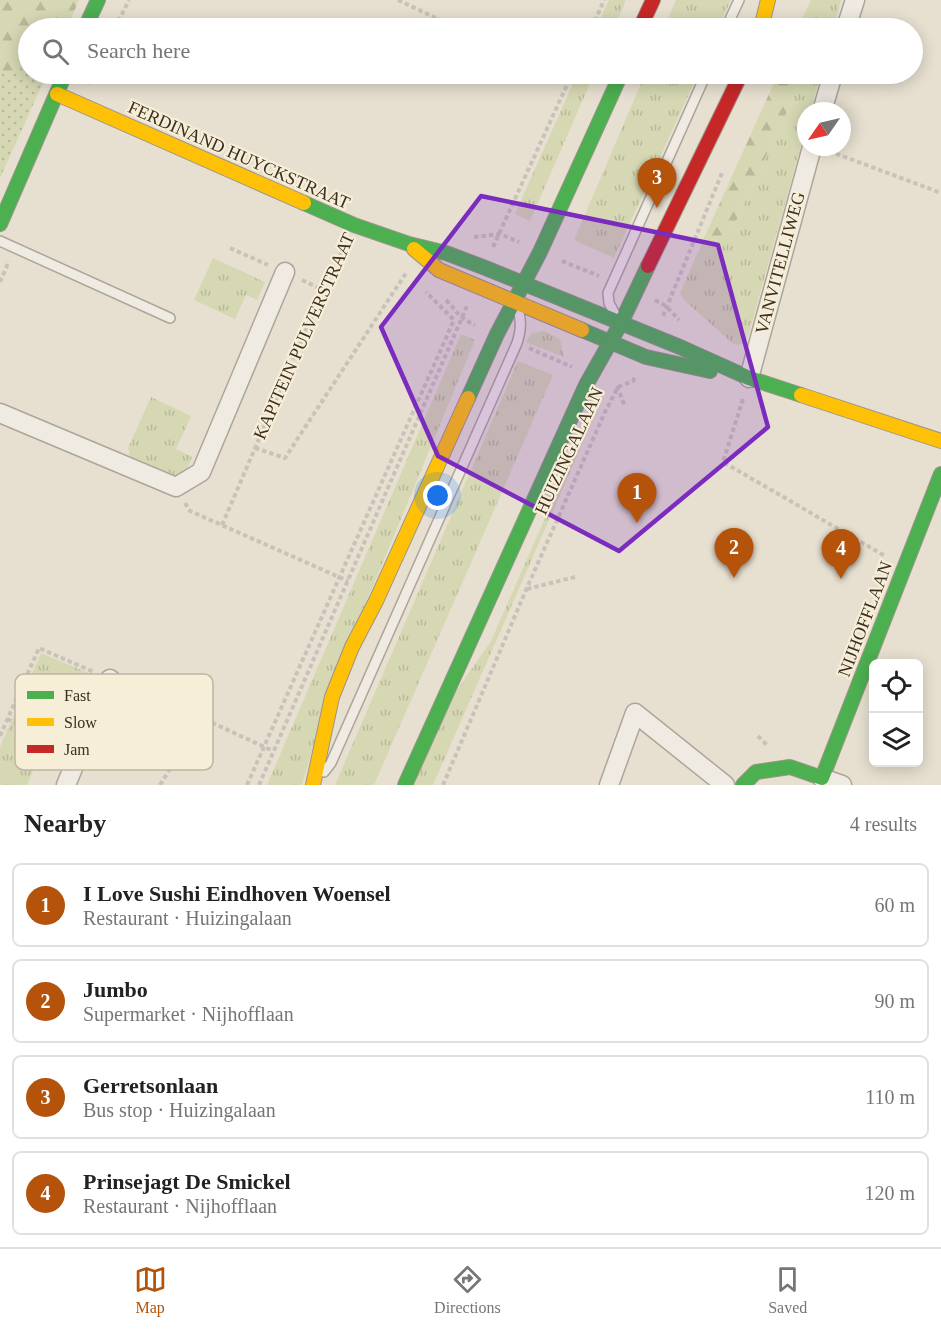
<!DOCTYPE html>
<meta charset="utf-8">
<style>
body{margin:0;font-family:Georgia,serif;background:#f6f6f6;color:#222}
.controls{position:absolute;right:18px;bottom:18px;display:grid;overflow:hidden;border-radius:9px;box-shadow:0 3px 15px #0003}
.controls button{width:54px;height:54px;display:grid;place-items:center;padding:0;border:0;border-bottom:2px solid #e0e0e0;background:#fff;color:#222;font:30px sans-serif}
.compass{position:absolute;left:797px;top:102px;width:54px;height:54px;border-radius:50%;background:#fff;box-shadow:0 3px 15px #0003;rotate:236deg}
.you{position:absolute;left:438px;top:496px;width:21px;height:21px;margin:-15px;border:4px solid #fff;border-radius:50%;background:#1a73e8;box-shadow:0 0 0 9px #1a73e833}
.badge{display:grid;place-items:center;width:39px;height:39px;border-radius:50%;background:#b45309;color:#fff;font-size:20px;font-weight:700}
.pin{position:absolute;translate:-50% -50px;filter:drop-shadow(0 2px 3px #0008)}
.pin::after{content:'';position:absolute;top:32px;width:21px;height:18px;background:inherit;clip-path:polygon(0 0,100% 0,50% 100%)}
.list{margin:0;padding:0;list-style:none}
h2{display:flex;justify-content:space-between;align-items:center;height:78px;margin:0;padding:0 24px;font-size:26px}
h2 small{font-size:20px;font-weight:400;color:#767676}
.list li{display:grid;grid-template-columns:39px 1fr auto;gap:18px;align-items:center;box-sizing:border-box;height:84px;margin:0 12px 12px;padding:0 12px;border:2px solid #e0e0e0;border-radius:9px}
.list b{display:block;font-size:22px;white-space:nowrap}
.list p{margin:0;font-size:20px;white-space:nowrap;color:#767676}
.list em{font-size:20px;font-style:normal;color:#767676}
.icon{flex:none;width:33px;height:33px;fill:none;stroke:currentColor;stroke-width:2;stroke-linecap:round;stroke-linejoin:round}
.map{position:relative;flex:none;width:941px;height:785px;overflow:hidden}
.search{position:absolute;background:#fff;box-shadow:0 3px 15px #0003;left:18px;right:18px;top:18px;height:66px;display:flex;align-items:center;gap:15px;box-sizing:border-box;padding:0 21px;border-radius:33px;color:#767676;font-size:22px}
.sheet{height:462px;background:#fff}
nav{display:flex;justify-content:space-around;align-items:center;box-sizing:border-box;height:84px;border-top:2px solid #e0e0e0;background:#fff;font-size:16px;color:#767676}
nav a{display:grid;justify-items:center;gap:3px}
nav .on{color:#b45309}
.map>svg:first-child{display:block}
</style>
<div class="map">
<svg width="941" height="785" viewBox="0 0 941 785">
<defs>
<pattern id="grass-tufts" width="24" height="20" patternUnits="userSpaceOnUse" patternTransform="scale(1.5)"><rect width="24" height="20" fill="#d6d7b3"/><path d="M3 7l-1-3M5 7V3M7 7l1-3M15 17l-1-3M17 17v-4M19 17l1-3" fill="none" stroke="#b9b99a"/></pattern>
<pattern id="forest-firs" width="22" height="20" patternUnits="userSpaceOnUse" patternTransform="scale(1.5)"><rect width="22" height="20" fill="#d6d7b3"/><path d="M5 1l3.5 6h-7zM16 11l3.5 6h-7z" fill="#b9b99a"/></pattern>
<pattern id="park-dots" width="8" height="8" patternUnits="userSpaceOnUse" patternTransform="scale(1.5)"><rect width="8" height="8" fill="#d6d7b3"/><path d="M2 2h.1M6 6h.1" fill="none" stroke="#b9b99a" stroke-width="1.8" stroke-linecap="round"/></pattern>
</defs>
<rect width="100%" height="100%" fill="#e7e0d1"/>
<g fill="url(#grass-tufts)">
<polygon points="609,0 626,0 614,28 596,28"/>
<polygon points="676,0 731,0 718,28 664,28"/>
<polygon points="826,0 841,0 833,28 818,28"/>
<polygon points="577,74 594,74 530,221 515,214"/>
<polygon points="645,74 698,74 614,258 574,240"/>
<polygon points="804,74 821,74 810,111 806,111 806,127 748,337 745,343 737,345 732,343 683,299 680,293 704,238 716,240 732,230"/>
<polygon points="213,258 265,282 257,300 246,295 235,319 194,300"/>
<polygon points="544,331 560,339 564,357 526,342 532,333"/>
<polygon points="461,334 475,340 328,695 302,785 267,785"/>
<polygon points="518,361 553,375 374,785 335,785"/>
<polygon points="599,395 602,399 433,785 410,785 442,712 491,641"/>
<polygon points="151,397 191,416 176,449 192,457 186,471 175,475 130,456 128,448"/>
<polygon points="41,653 98,677 85,700 67,692 27,785 0,785 0,747"/>
</g>
<g fill="url(#forest-firs)">
<polygon points="0,0 79,0 67,28 28,28 28,66 0,75"/>
<polygon points="811,0 826,0 818,28 798,28"/>
<polygon points="778,74 804,74 732,230 716,240 704,238"/>
</g>
<polygon fill="url(#park-dots)" points="28,66 28,74 47,74 0,178 0,75"/>
<g fill="none" stroke-linecap="round" stroke-linejoin="round">
<defs>
<g id="lane">
<polyline points="726,28 739,0"/>
<polyline points="0,241 170,318"/>
<polyline points="616,316 609,303 608,293 706,74"/>
<path d="M 324,772 L 331,763 L 517,343 C 521,330 522,320 517,307"/>
</g>
<g id="street">
<polyline points="846,28 855,0"/>
<polyline points="822,111 833,74"/>
<polyline points="749,378 812,147"/>
<polyline points="0,413 176,487 201,472 285,272"/>
<polyline points="822,778 842,785"/>
<polyline points="66,785 110,679"/>
<polyline points="609,785 635,713 725,785"/>
</g>
<g id="fast">
<polyline points="85,28 98,0"/>
<polyline points="304,203 354,225 409,244 446,253 483,267 680,347 749,378 801,395"/>
<polyline points="0,224 65,74"/>
<polyline points="582,330 646,357 710,371"/>
<polyline points="468,398 497,334 540,252 621,74"/>
<polyline points="405,785 586,385 621,323 648,266"/>
<polyline points="743,785 756,772 790,767 822,778 941,474"/>
</g>
<g id="slow">
<polyline points="761,28 768,0"/>
<polyline points="57,94 304,203"/>
<polyline points="414,249 439,270 582,330"/>
<polyline points="801,395 941,441"/>
<polyline points="313,785 332,697 352,647 376,601 468,398"/>
</g>
<g id="jam">
<polyline points="640,28 653,0"/>
<polyline points="648,266 741,74"/>
</g>
</defs>
<use href="#lane" stroke="#ada599" stroke-width="12"/>
<use href="#street" stroke="#ada599" stroke-width="21"/>
<use href="#fast" stroke="#9c958a" stroke-width="16"/>
<use href="#slow" stroke="#9c958a" stroke-width="16"/>
<use href="#jam" stroke="#9c958a" stroke-width="16"/>
<g stroke="#c8c2b9" stroke-width="4" stroke-dasharray="4.5 3" stroke-linecap="butt">
<polyline points="398,0 457,28"/>
<polyline points="115,28 129,0"/>
<polyline points="592,28 604,0"/>
<polyline points="550,74 568,82"/>
<polyline points="88,84 94,74"/>
<polyline points="829,151 941,193"/>
<polyline points="474,237 500,234 519,242"/>
<polyline points="493,247 572,74"/>
<polyline points="230,248 268,265"/>
<polyline points="562,261 599,276"/>
<polyline points="302,280 323,290"/>
<polyline points="0,282 9,261"/>
<path d="M 446,300 C 457,311 460,319 475,325"/>
<polyline points="655,300 666,306 679,320"/>
<polyline points="663,316 722,173"/>
<polyline points="529,348 572,367"/>
<polyline points="617,386 625,407"/>
<polyline points="743,399 723,462 885,556"/>
<polyline points="255,448 285,458 406,273"/>
<polyline points="185,503 190,511 348,581"/>
<polyline points="222,525 323,290 345,245"/>
<polyline points="527,589 575,577"/>
<polyline points="128,687 202,718"/>
<polyline points="7,719 62,743"/>
<polyline points="0,736 39,648 94,672"/>
<polyline points="758,736 768,746"/>
<polyline points="160,785 202,718 273,751"/>
<polyline points="247,785 454,320 426,292"/>
<polyline points="259,785 467,306"/>
<polyline points="443,785 526,590 605,412 618,387 633,381 635,377"/>
</g>
<use href="#lane" stroke="#efebe3" stroke-width="9"/>
<use href="#street" stroke="#efebe3" stroke-width="18"/>
<use href="#fast" stroke="#4caf50" stroke-width="14"/>
<use href="#slow" stroke="#ffc107" stroke-width="14"/>
<use href="#jam" stroke="#c62828" stroke-width="14"/>
</g>
<path fill="#7b2cbf" fill-opacity="0.2" stroke="#7b2cbf" stroke-width="4.5" stroke-linejoin="round" d="M 481,196 L 718,245 L 768,427 L 619,551 L 438,456 L 381,327 Z"/>
<g text-anchor="middle" stroke-width="4.5" stroke-linejoin="round" paint-order="stroke">
<g font-size="18" fill="#3d2e20" stroke="#f7eed8">
<text transform="translate(239 155) rotate(24)" y="6">FERDINAND HUYCKSTRAAT</text>
<text transform="translate(780 263) rotate(-75)" y="6">VANVITELLIWEG</text>
<text transform="translate(304 336) rotate(-66)" y="6">KAPITEIN PULVERSTRAAT</text>
<text transform="translate(569 451) rotate(-65)" y="6">HUIZINGALAAN</text>
<text transform="translate(865 619) rotate(-69)" y="6">NIJHOFFLAAN</text>
</g>
</g>
<rect x="15" y="674" width="198" height="96" rx="9" fill="#f7eed8" stroke="#bfb4a1" stroke-width="1.5"/>
<rect x="27" y="691" width="27" height="8" fill="#4caf50"/>
<rect x="27" y="718" width="27" height="8" fill="#ffc107"/>
<rect x="27" y="745" width="27" height="8" fill="#c62828"/>
<g font-size="16" fill="#3d2e20">
<text x="64" y="701">Fast</text>
<text x="64" y="728">Slow</text>
<text x="64" y="755">Jam</text>
</g>
</svg>
<div class="controls">
<button><svg class="icon" aria-label="locate" viewBox="0 0 24 24"><circle cx="12" cy="12" r="6"/><path d="M12 2v4M12 18v4M2 12h4M18 12h4"/></svg></button>
<button><svg class="icon" aria-label="layers" viewBox="0 0 24 24"><path d="M12 4l9 5-9 5-9-5zM3 14l9 5 9-5"/></svg></button>
</div>
<svg class="compass" viewBox="-18 -18 36 36"><path d="M0-13l5 13h-10z" fill="#e53935"/><path d="M0 13l5-13h-10z" fill="#767676"/></svg>
<div class="you"></div>
<div class="pin badge" style="left:637px;top:523px">1</div>
<div class="pin badge" style="left:734px;top:578px">2</div>
<div class="pin badge" style="left:657px;top:208px">3</div>
<div class="pin badge" style="left:841px;top:579px">4</div>
<div class="search"><svg class="icon" aria-label="search" viewBox="0 0 24 24"><circle cx="10" cy="10" r="6"/><path d="M15 15l6 6"/></svg>Search here</div>
</div>
<section class="sheet">
<h2>Nearby<small>4 results</small></h2>
<ul class="list">
<li><span class="badge">1</span><div><b>I Love Sushi Eindhoven Woensel</b><p>Restaurant · Huizingalaan</p></div><em>60 m</em></li>
<li><span class="badge">2</span><div><b>Jumbo</b><p>Supermarket · Nijhofflaan</p></div><em>90 m</em></li>
<li><span class="badge">3</span><div><b>Gerretsonlaan</b><p>Bus stop · Huizingalaan</p></div><em>110 m</em></li>
<li><span class="badge">4</span><div><b>Prinsejagt De Smickel</b><p>Restaurant · Nijhofflaan</p></div><em>120 m</em></li>
</ul>
</section>
<nav>
<a class="on"><svg class="icon" aria-label="map" viewBox="0 0 24 24"><path d="M3 6l6-2 6 2 6-2v14l-6 2-6-2-6 2zM9 4v14M15 6v14"/></svg>Map</a>
<a><svg class="icon" aria-label="directions" viewBox="0 0 24 24"><path d="M12 3l9 9-9 9-9-9zM9 14v-3h6M13 9l2 2-2 2"/></svg>Directions</a>
<a><svg class="icon" aria-label="saved" viewBox="0 0 24 24"><path d="M7 4h10v16l-5-4-5 4z"/></svg>Saved</a>
</nav>
